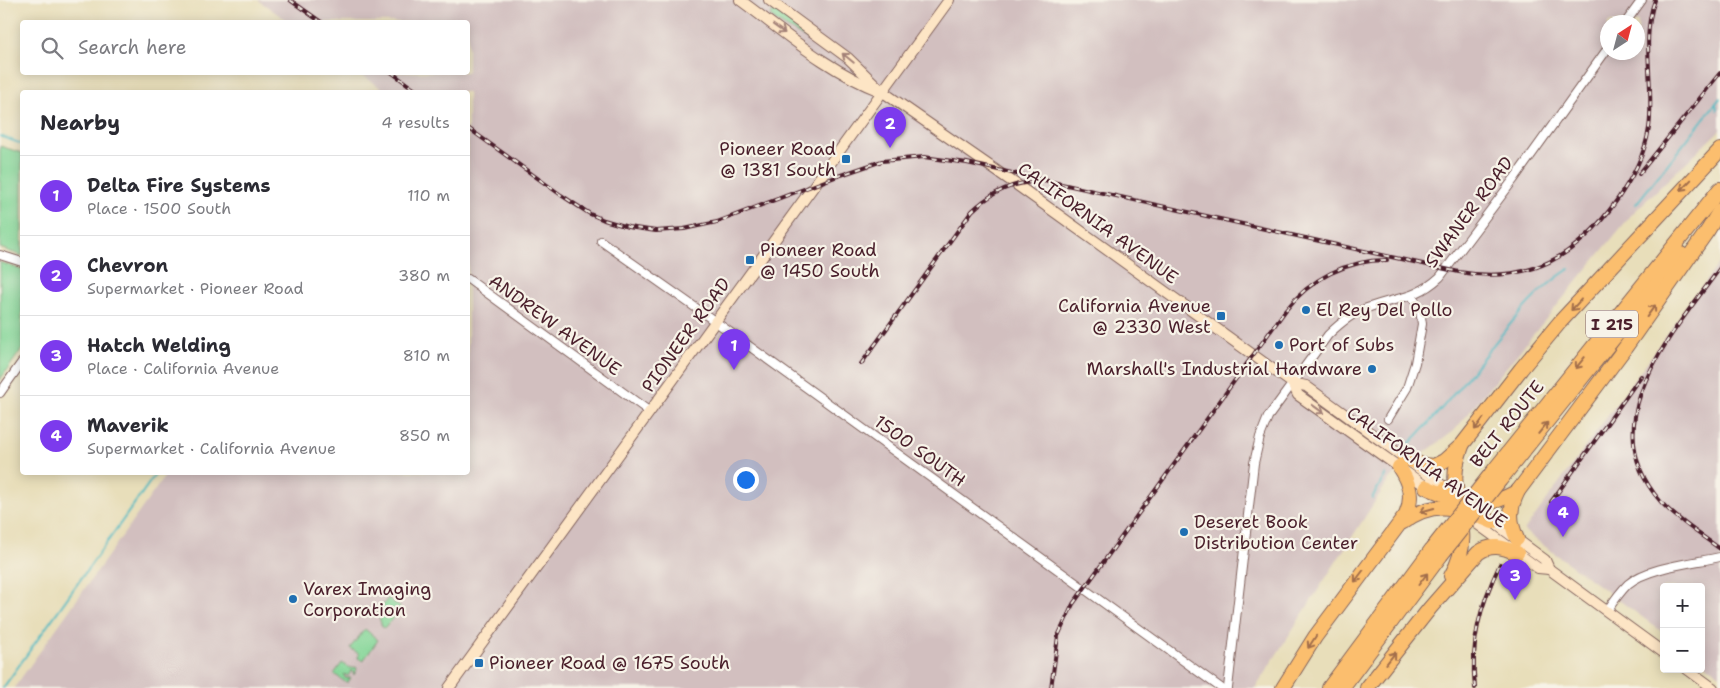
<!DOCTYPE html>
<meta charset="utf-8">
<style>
body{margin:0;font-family:"Shantell Sans",sans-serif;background:#f2f2f3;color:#2b2b33}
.controls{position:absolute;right:15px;bottom:15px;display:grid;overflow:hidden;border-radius:5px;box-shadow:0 2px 12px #0003}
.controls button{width:45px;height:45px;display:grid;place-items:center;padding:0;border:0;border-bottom:1px solid #e1e1e2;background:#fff;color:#2b2b33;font:25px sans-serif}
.compass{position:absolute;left:1600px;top:15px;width:45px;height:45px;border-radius:50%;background:#fff;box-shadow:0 2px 12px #0003;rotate:36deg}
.you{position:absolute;left:745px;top:479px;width:18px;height:18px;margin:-12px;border:4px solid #fff;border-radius:50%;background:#1a73e8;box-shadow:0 0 0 8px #1a73e833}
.badge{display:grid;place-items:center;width:32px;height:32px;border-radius:50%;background:#7c3aed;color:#fff;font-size:16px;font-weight:700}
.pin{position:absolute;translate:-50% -41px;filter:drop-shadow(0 1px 2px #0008)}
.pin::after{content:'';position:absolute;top:26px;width:18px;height:15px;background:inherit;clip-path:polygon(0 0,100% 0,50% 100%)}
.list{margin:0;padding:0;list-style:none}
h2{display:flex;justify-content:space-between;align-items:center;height:65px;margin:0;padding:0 20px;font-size:21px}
h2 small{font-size:16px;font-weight:400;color:#7c7c81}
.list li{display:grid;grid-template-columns:32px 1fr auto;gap:15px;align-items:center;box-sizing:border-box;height:80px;padding:0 20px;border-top:1px solid #e1e1e2}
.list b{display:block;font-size:19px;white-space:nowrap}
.list p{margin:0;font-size:16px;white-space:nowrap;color:#7c7c81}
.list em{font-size:16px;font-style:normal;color:#7c7c81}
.icon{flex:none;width:28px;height:28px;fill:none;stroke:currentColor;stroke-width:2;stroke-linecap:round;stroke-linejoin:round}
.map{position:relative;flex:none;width:1720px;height:688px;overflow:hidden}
.search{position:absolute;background:#fff;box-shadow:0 2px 12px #0003;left:20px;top:20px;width:450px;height:55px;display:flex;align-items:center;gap:12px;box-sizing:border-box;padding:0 18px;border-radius:5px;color:#7c7c81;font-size:19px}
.panel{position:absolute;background:#fff;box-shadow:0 2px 12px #0003;left:20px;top:90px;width:450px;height:385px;border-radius:5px}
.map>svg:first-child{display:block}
</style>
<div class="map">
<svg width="1720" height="688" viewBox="0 0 1720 688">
<rect width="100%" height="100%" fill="#f7f3e8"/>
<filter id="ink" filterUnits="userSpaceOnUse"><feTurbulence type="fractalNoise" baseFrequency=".02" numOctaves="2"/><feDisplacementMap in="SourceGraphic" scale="10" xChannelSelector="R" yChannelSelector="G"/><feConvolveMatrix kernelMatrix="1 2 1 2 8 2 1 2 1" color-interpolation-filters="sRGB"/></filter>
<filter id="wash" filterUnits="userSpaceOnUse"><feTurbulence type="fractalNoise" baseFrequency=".0096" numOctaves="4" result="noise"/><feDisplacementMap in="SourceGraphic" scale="20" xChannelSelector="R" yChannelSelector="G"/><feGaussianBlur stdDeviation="1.12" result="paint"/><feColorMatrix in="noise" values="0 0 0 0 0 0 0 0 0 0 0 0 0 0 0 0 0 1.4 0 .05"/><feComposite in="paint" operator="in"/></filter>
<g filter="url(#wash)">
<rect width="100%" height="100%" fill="#e8deba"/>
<g fill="#d2bfbf" fill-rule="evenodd">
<path d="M 258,0 L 1720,0 L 1720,130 L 1633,213 L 1454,431 L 1390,478 L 1255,688 L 14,688 L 167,473 L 468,472 L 468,92 L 387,92 L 359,73 L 468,72 L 468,22 L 289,22 ZM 1608,22 L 1638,22 L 1638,52 L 1608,52 Z"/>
<polygon points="1720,262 1720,675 1701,661 1701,587 1664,587 1664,633 1524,531"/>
</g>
<g fill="#82d596" stroke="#667a60">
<polygon points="775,9 834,51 833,54 779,23 770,16"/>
<polygon points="0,146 22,153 22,256 0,248"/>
<polygon points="0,262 22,270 22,349 0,380"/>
<polygon points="388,598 401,608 385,628 382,627 379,617 376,615"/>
<polygon points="365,629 378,640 363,661 358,658 359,654 350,648"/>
<polygon points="342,663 350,668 356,667 357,669 354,675 352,670 348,676 344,674 345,678 351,678 348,682 345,682 334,674"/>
</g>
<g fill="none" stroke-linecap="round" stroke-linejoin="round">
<g stroke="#4bbac3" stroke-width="2">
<polyline points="1716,104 1717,110"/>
<polyline points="0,136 22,144"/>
<polyline points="1636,204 1720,98"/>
<path d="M 1408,445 C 1439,414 1466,379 1493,345 C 1516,317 1539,288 1569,269"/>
<polyline points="1372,498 1386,474"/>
<polyline points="3,688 157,472"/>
</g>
</g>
</g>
<g filter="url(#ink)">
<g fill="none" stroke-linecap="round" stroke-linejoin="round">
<defs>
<g id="street">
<polyline points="1626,22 1642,0"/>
<polyline points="601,241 716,322 1221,688"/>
<polyline points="0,255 22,262"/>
<polyline points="468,279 650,412"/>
<polyline points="0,393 22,362"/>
<polyline points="1388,419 1407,388 1415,363 1422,324 1420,310 1412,296"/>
<path d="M 1607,611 C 1613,602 1620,592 1628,584 C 1648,567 1694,563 1720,557"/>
<path d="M 1228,688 L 1254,463 L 1260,437 L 1268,417 L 1328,335 C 1340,323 1353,312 1370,307 C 1398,297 1416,299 1440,277 L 1514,179 L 1608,48"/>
</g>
<g id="secondary">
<path d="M 740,0 C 784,32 828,71 880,91"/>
<polyline points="769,0 848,58 883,92 1017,185 1292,383 1306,386 1450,491"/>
<polyline points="1292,383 1298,395 1431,490"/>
<polyline points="1465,515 1538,568 1549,569"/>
<polyline points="1489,519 1545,560 1549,569 1664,653"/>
<polyline points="1687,669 1713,688"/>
<polyline points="449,688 949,0"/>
</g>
<g id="highway">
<polyline points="1404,457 1422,465 1434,466 1444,461 1462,445 1521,369 1560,322 1720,150"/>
<polyline points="1491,474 1720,189"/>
<polyline points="1500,480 1681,254"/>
<path d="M 1426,487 C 1464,503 1479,513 1518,491"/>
<path d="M 1446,488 C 1463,518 1470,544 1451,576"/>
<path d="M 1461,503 C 1452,485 1455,464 1462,446"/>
<path d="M 1403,522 C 1436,498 1459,508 1493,522"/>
<path d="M 1517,539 C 1509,521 1509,509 1518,491 L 1625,348 L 1708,230 L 1720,210"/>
<path d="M 1283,688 L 1315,637 L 1406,515 C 1414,497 1409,482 1399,467"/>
<polyline points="1329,688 1432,549"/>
<polyline points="1342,688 1441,555"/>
<path d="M 1367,688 L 1430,608 L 1478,553 C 1491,543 1503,547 1517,553"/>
</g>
</defs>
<use href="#street" stroke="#81625d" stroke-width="10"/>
<use href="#secondary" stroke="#81625d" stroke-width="12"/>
<use href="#highway" stroke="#81625d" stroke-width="16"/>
<use href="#street" stroke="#fff" stroke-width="8"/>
<use href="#secondary" stroke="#fde5c5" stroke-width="10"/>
<use href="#highway" stroke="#fbbe6e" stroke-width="14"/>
<defs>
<g id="rail">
<polyline points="290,0 321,22"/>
<polyline points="391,72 418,92"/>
<path d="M 468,128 L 561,195 L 590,214 L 604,220 L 628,227 L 656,231 L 684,229 L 717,222 L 838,176 L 882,161 L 924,157 L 967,163 L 1459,272 C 1529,284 1577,257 1617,200 C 1632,178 1645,155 1649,128 C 1655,86 1640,40 1655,0"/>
<polyline points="1639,174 1720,73"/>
<path d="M 1720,268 C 1673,333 1590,422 1661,502 C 1677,520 1700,534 1720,549"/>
<path d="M 861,364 L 972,211 C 990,194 1012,182 1037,182"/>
<polyline points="1551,502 1641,376"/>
<path d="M 1051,688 L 1058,636 L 1073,604 L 1285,311 C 1310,279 1346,260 1387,260"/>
<path d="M 1475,688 C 1470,641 1480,606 1500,564"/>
</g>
</defs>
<use href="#rail" stroke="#4a1f2b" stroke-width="4"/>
<use href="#rail" stroke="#f7f3e8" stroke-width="2" stroke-dasharray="5.5" stroke-linecap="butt"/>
<defs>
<g id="highway-bridge">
<polyline points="1432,549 1491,474"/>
<polyline points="1441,555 1500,480"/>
</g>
</defs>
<use href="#highway-bridge" stroke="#81625d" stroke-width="16" stroke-linecap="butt"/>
<use href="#highway-bridge" stroke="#fbbe6e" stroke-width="14"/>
</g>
<defs><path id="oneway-shaft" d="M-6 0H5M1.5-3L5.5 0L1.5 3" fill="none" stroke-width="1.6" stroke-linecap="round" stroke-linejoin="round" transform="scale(1.25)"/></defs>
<g stroke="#a48278">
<use href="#oneway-shaft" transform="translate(779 29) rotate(36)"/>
<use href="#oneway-shaft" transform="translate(848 58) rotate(-141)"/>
<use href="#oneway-shaft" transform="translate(1318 409) rotate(36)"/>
</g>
<g stroke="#a26e4c">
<use href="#oneway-shaft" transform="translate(1686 185) rotate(134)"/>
<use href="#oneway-shaft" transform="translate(1576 305) rotate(132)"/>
<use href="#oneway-shaft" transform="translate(1651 311) rotate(-54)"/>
<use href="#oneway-shaft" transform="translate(1580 363) rotate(129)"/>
<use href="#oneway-shaft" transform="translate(1479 424) rotate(127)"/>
<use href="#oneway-shaft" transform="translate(1543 428) rotate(-51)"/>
<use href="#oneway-shaft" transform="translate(1427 510) rotate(164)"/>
<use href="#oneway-shaft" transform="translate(1359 576) rotate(127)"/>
<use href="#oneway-shaft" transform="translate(1423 579) rotate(-53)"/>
<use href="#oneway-shaft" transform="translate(1312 642) rotate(123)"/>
<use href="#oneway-shaft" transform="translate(1391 658) rotate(-52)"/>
</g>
</g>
<g fill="#1f6fb2" stroke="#f7f3e8" stroke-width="2">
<rect x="841" y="154" width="10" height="10" rx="2.5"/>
<rect x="745" y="255" width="10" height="10" rx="2.5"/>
<circle cx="1306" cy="310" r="5"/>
<rect x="1216" y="311" width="10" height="10" rx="2.5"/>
<circle cx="1279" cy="345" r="5"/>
<circle cx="1372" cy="369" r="5"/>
<circle cx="1184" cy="532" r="5"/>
<circle cx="293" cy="599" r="5"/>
<rect x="474" y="658" width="10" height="10" rx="2.5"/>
</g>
<g text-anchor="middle" stroke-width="4.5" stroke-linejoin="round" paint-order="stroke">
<rect fill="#f7f3e8" stroke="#7e5f64" stroke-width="1" x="1586" y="310.5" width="52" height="27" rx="4"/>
<g font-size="16" font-weight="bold" fill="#4a1f2b">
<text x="1612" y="330">I 215</text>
</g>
<g font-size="18" fill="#4a1f2b" stroke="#f7f3e8" text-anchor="start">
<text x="836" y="155" text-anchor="end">Pioneer Road<tspan x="836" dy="21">@ 1381 South</tspan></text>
<text x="760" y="256">Pioneer Road<tspan x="760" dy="21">@ 1450 South</tspan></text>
<text x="1211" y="312" text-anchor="end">California Avenue<tspan x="1211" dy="21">@ 2330 West</tspan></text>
<text x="1316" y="316">El Rey Del Pollo</text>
<text x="1289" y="351">Port of Subs</text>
<text x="1362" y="375" text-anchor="end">Marshall's Industrial Hardware</text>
<text x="1194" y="528">Deseret Book<tspan x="1194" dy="21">Distribution Center</tspan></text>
<text x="303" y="595">Varex Imaging<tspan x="303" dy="21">Corporation</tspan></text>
<text x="489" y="669">Pioneer Road @ 1675 South</text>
</g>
<g font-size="18" fill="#4a1f2b" stroke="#f7f3e8">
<text transform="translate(1469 212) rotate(-53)" y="6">SWANER ROAD</text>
<text transform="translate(1098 223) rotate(36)" y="6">CALIFORNIA AVENUE</text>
<text transform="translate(555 325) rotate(36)" y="6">ANDREW AVENUE</text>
<text transform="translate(686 335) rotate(-54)" y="6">PIONEER ROAD</text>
<text transform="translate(1507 424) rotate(-51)" y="6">BELT ROUTE</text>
<text transform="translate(920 451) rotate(36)" y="6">1500 SOUTH</text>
<text transform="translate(1427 467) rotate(36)" y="6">CALIFORNIA AVENUE</text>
</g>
</g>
</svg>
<div class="controls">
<button>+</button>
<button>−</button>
</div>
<svg class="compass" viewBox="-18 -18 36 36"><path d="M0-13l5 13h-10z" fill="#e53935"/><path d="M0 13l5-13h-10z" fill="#7c7c81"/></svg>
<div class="you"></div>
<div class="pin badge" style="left:734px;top:370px">1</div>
<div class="pin badge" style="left:890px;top:148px">2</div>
<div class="pin badge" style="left:1515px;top:600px">3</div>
<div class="pin badge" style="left:1563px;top:537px">4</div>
<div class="search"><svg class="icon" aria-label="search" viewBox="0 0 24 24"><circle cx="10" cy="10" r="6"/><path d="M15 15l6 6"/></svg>Search here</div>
<section class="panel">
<h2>Nearby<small>4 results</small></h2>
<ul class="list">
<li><span class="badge">1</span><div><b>Delta Fire Systems</b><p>Place · 1500 South</p></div><em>110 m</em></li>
<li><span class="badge">2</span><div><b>Chevron</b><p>Supermarket · Pioneer Road</p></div><em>380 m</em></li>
<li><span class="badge">3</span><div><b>Hatch Welding</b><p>Place · California Avenue</p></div><em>810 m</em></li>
<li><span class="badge">4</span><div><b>Maverik</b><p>Supermarket · California Avenue</p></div><em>850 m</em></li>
</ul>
</section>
</div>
